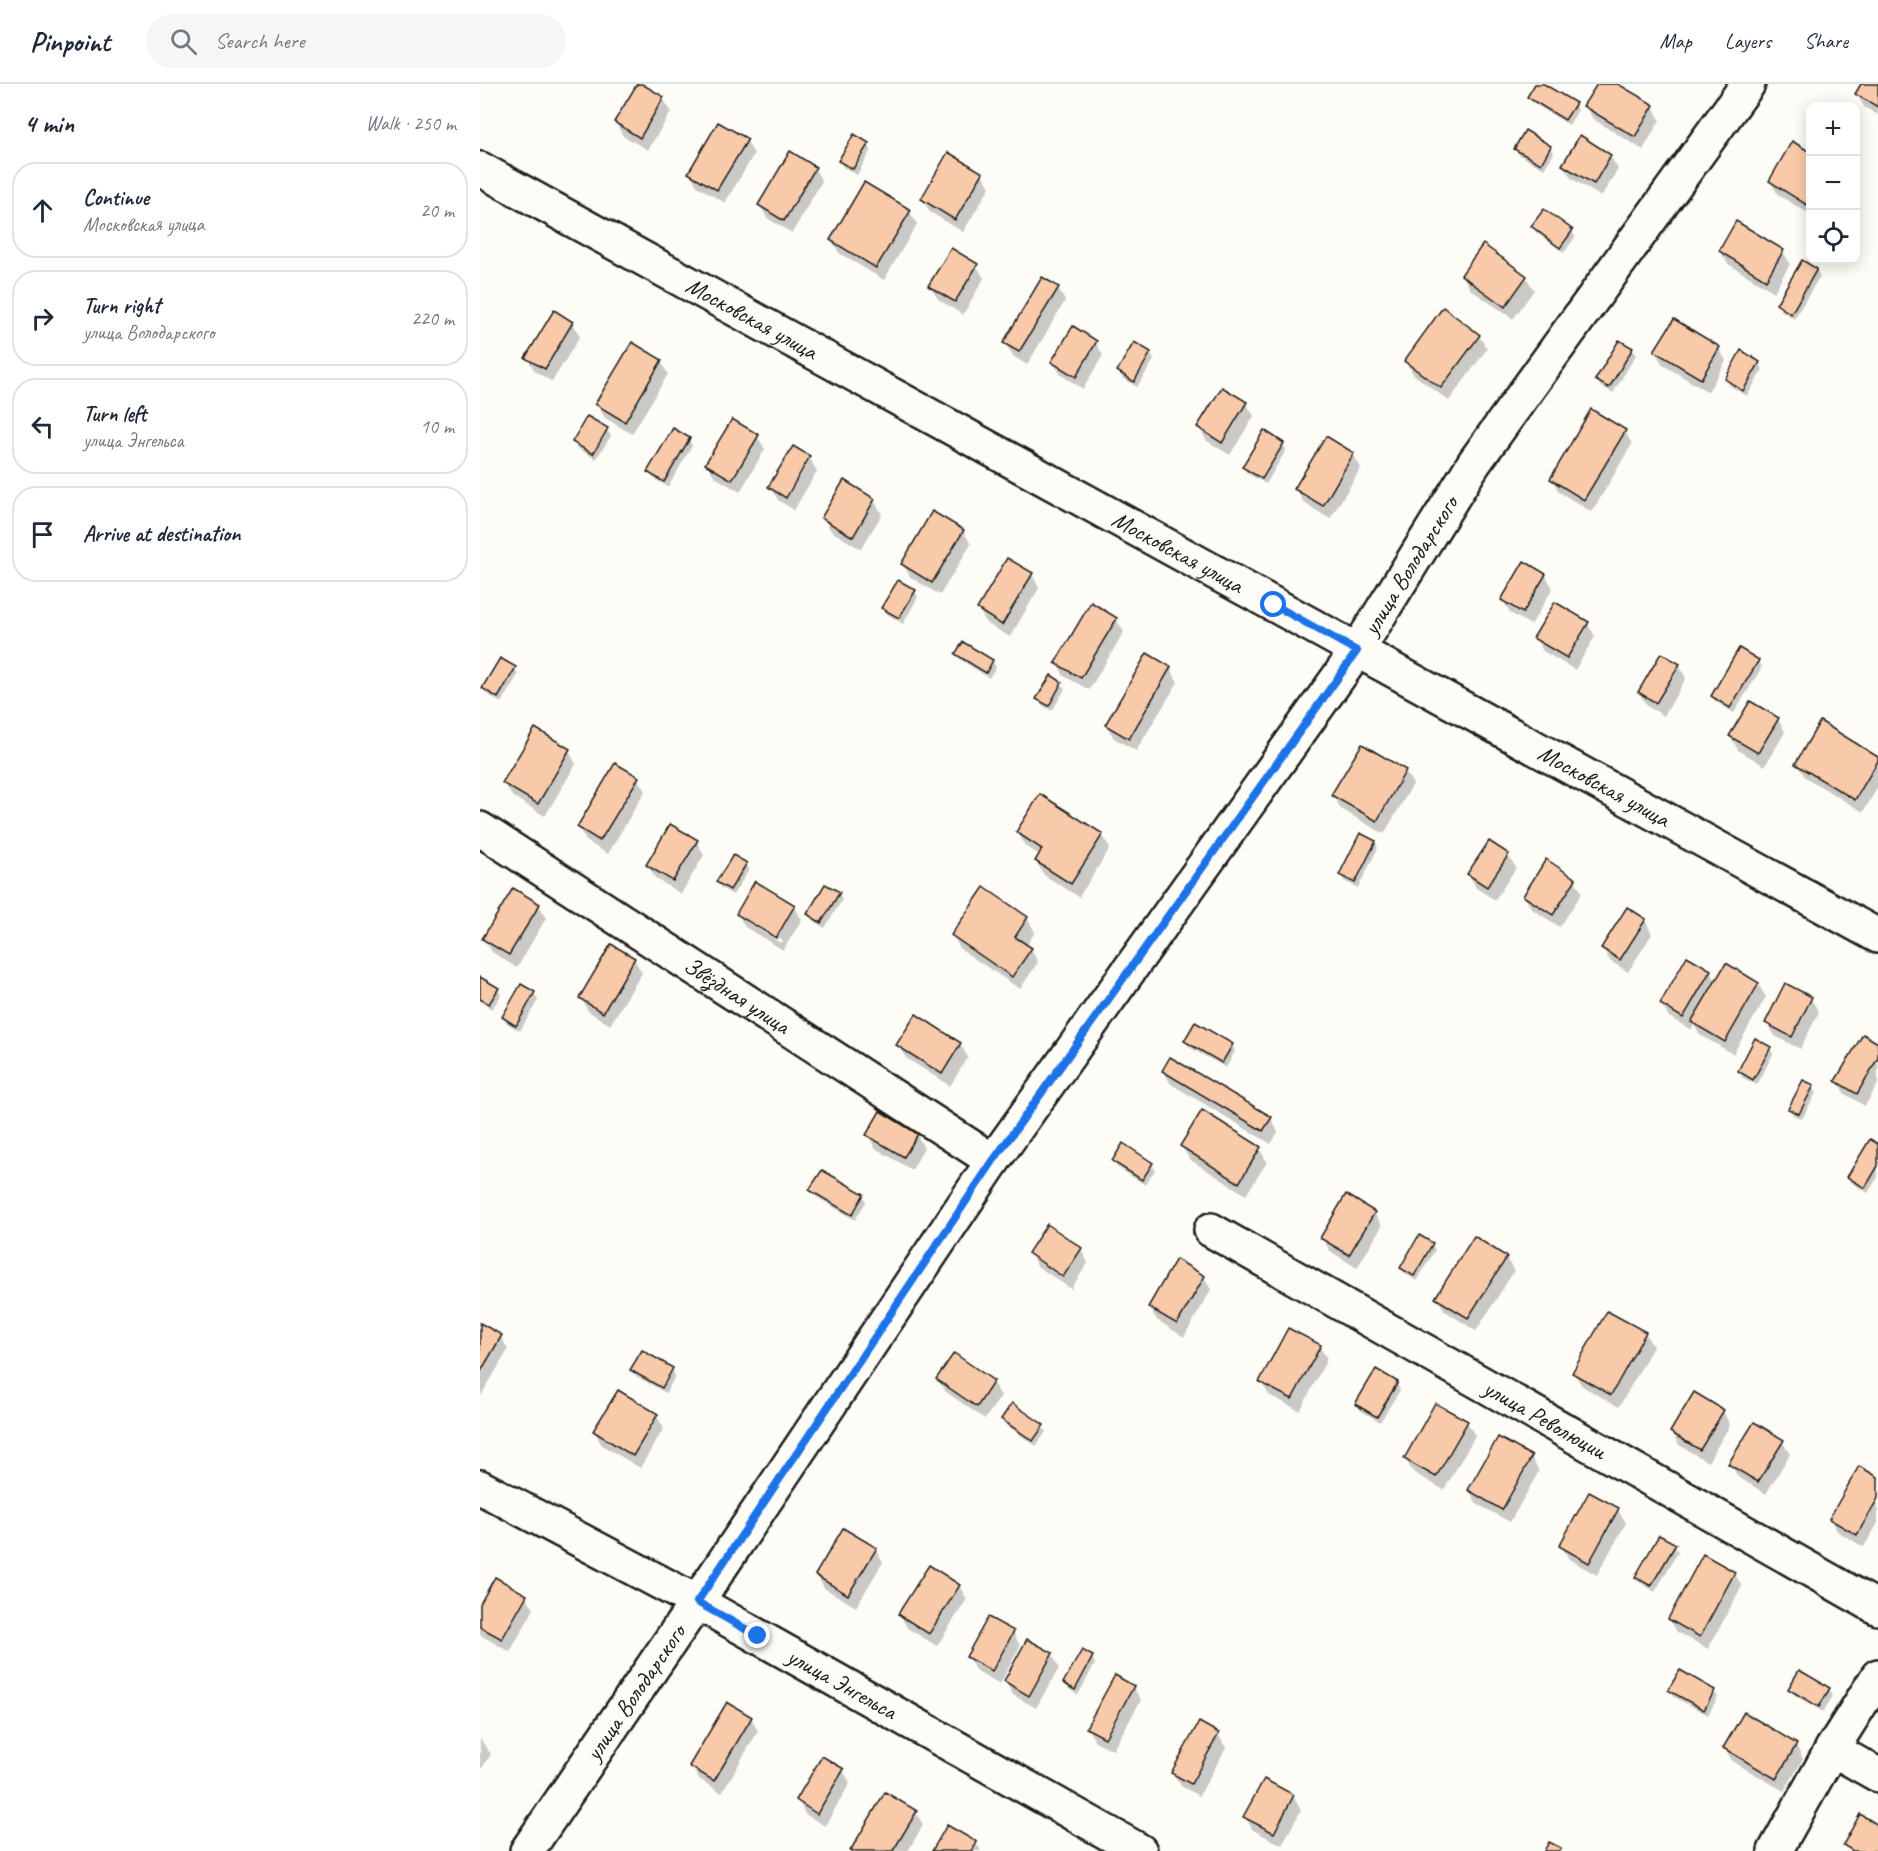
<!DOCTYPE html>
<meta charset="utf-8">
<style>
body{margin:0;font-family:Caveat,sans-serif;background:#f6f6f7;color:#1f2937}
.controls{position:absolute;right:18px;top:18px;display:grid;overflow:hidden;border-radius:12px;box-shadow:0 3px 15px #0003}
.controls button{width:54px;height:54px;display:grid;place-items:center;padding:0;border:0;border-bottom:2px solid #e0e1e3;background:#fff;color:#1f2937;font:30px sans-serif}
.stop{position:absolute;width:18px;height:18px;margin:-14px;border:4px solid #1a73e8;border-radius:50%;background:#fff}
.stop.end{background:#1a73e8;border-color:#fff;box-shadow:0 2px 6px #0008}
.list{margin:0;padding:0;list-style:none}
h2{display:flex;justify-content:space-between;align-items:center;height:78px;margin:0;padding:0 24px;font-size:26px}
h2 small{font-size:20px;font-weight:400;color:#747a83}
.list li{display:grid;grid-template-columns:39px 1fr auto;gap:18px;align-items:center;box-sizing:border-box;height:96px;margin:0 12px 12px;padding:0 12px;border:2px solid #e0e1e3;border-radius:24px}
.list b{display:block;font-size:22px;white-space:nowrap}
.list p{margin:0;font-size:20px;white-space:nowrap;color:#747a83}
.list em{font-size:20px;font-style:normal;color:#747a83}
.icon{flex:none;width:33px;height:33px;fill:none;stroke:currentColor;stroke-width:2;stroke-linecap:round;stroke-linejoin:round}
.map{position:relative;flex:none;width:1398px;height:1767px;overflow:hidden}
header{display:flex;align-items:center;gap:36px;box-sizing:border-box;height:84px;padding:0 30px;background:#fff;border-bottom:2px solid #e0e1e3}
header strong{font-size:28px}
nav{display:flex;gap:33px;margin-inline-start:auto;font-size:21px}
.search{width:420px;height:54px;background:#f6f6f7;display:flex;align-items:center;gap:15px;box-sizing:border-box;padding:0 21px;border-radius:33px;color:#747a83;font-size:22px}
main{display:flex}
aside{flex:1;background:#fff}
.map>svg:first-child{display:block}
</style>
<header>
<strong>Pinpoint</strong>
<div class="search"><svg class="icon" aria-label="search" viewBox="0 0 24 24"><circle cx="10" cy="10" r="6"/><path d="M15 15l6 6"/></svg>Search here</div>
<nav><a>Map</a><a>Layers</a><a>Share</a></nav>
</header>
<main>
<aside>
<h2>4 min<small>Walk · 250 m</small></h2>
<ul class="list">
<li><svg class="icon" aria-label="ahead" viewBox="0 0 24 24"><path d="M12 20V5M6 11l6-6 6 6"/></svg><div><b>Continue</b><p>Московская улица</p></div><em>20 m</em></li>
<li><svg class="icon" aria-label="right" viewBox="0 0 24 24"><path d="M7 20v-9h11M14 6l5 5-5 5"/></svg><div><b>Turn right</b><p>улица Володарского</p></div><em>220 m</em></li>
<li><svg class="icon" aria-label="left" viewBox="0 0 24 24"><path d="M17 20v-9H6M10 6l-5 5 5 5"/></svg><div><b>Turn left</b><p>улица Энгельса</p></div><em>10 m</em></li>
<li><svg class="icon" aria-label="arrive" viewBox="0 0 24 24"><path d="M6 21V4h12l-3 4 3 4H6"/></svg><div><b>Arrive at destination</b></div></li>
</ul>
</aside>
<div class="map">
<svg width="1398" height="1767" viewBox="0 0 1398 1767">
<rect width="100%" height="100%" fill="#fdfcf7"/>
<filter id="ink" filterUnits="userSpaceOnUse"><feTurbulence type="fractalNoise" baseFrequency=".0167" numOctaves="2"/><feDisplacementMap in="SourceGraphic" scale="12" xChannelSelector="R" yChannelSelector="G"/><feConvolveMatrix kernelMatrix="1 2 1 2 8 2 1 2 1" color-interpolation-filters="sRGB"/></filter>
<g filter="url(#ink)">
<g fill="#0003" fill-rule="evenodd">
<polygon points="159,0 183,14 191,28 168,66 143,52 135,38"/>
<polygon points="1057,0 1061,0 1094,20 1098,26 1089,41 1053,19 1049,13"/>
<polygon points="1118,0 1135,0 1173,22 1180,36 1163,66 1113,35 1105,22"/>
<polygon points="1382,0 1398,0 1398,31 1384,23 1377,10"/>
<polygon points="266,56 274,70 245,119 217,102 210,89"/>
<polygon points="1313,59 1330,70 1330,130 1298,111 1290,97"/>
<polygon points="388,60 391,66 377,91 363,83 360,77"/>
<polygon points="1070,63 1074,69 1064,85 1039,71 1036,65"/>
<polygon points="1130,72 1138,85 1121,113 1091,94 1083,81"/>
<polygon points="334,84 342,97 312,149 287,134 280,121"/>
<polygon points="502,90 510,103 483,148 450,128 442,115"/>
<polygon points="429,127 437,140 404,196 359,169 352,156"/>
<polygon points="1053,143 1092,147 1095,153 1084,169 1057,149"/>
<polygon points="1003,163 1046,193 1054,206 1033,235 990,205 983,191"/>
<polygon points="1240,167 1303,167 1310,180 1294,208 1248,180"/>
<polygon points="496,181 504,194 483,231 458,215 450,202"/>
<polygon points="1336,186 1340,192 1314,235 1301,226 1298,220"/>
<polygon points="578,204 585,217 547,281 533,272 525,259"/>
<polygon points="92,239 100,252 72,298 55,287 47,274"/>
<polygon points="999,252 1007,265 969,317 933,290 926,277"/>
<polygon points="615,258 623,271 603,305 581,291 573,278"/>
<polygon points="1239,264 1246,277 1228,308 1183,281 1175,267"/>
<polygon points="1152,265 1156,271 1133,309 1120,302 1117,296"/>
<polygon points="670,269 674,276 657,303 642,294 638,287"/>
<polygon points="181,277 188,290 152,350 125,334 117,320"/>
<polygon points="1279,279 1283,285 1267,312 1250,302 1246,295"/>
<polygon points="766,319 774,332 750,371 727,357 719,344"/>
<polygon points="108,334 127,346 131,352 116,375 97,364 94,358"/>
<polygon points="1145,347 1152,360 1112,428 1079,408 1072,395"/>
<polygon points="277,352 285,365 260,408 235,393 227,380"/>
<polygon points="209,355 212,362 188,403 173,394 169,388"/>
<polygon points="803,360 806,366 786,400 767,389 763,383"/>
<polygon points="873,370 881,384 850,435 824,419 816,405"/>
<polygon points="329,373 337,387 314,426 298,416 290,403"/>
<polygon points="364,398 394,416 402,430 381,465 351,447 343,434"/>
<polygon points="483,447 491,460 460,511 430,493 423,480"/>
<polygon points="552,490 559,504 530,553 506,539 499,525"/>
<polygon points="1065,491 1073,504 1051,541 1030,529 1023,516"/>
<polygon points="435,507 438,513 423,540 407,530 403,524"/>
<polygon points="636,535 644,548 609,606 584,592 577,579"/>
<polygon points="1107,539 1115,552 1095,586 1063,567 1055,554"/>
<polygon points="477,570 512,577 516,583 509,594 481,576"/>
<polygon points="1278,577 1282,583 1254,629 1236,618 1232,612"/>
<polygon points="1199,581 1206,594 1184,632 1167,622 1159,608"/>
<polygon points="690,584 698,598 656,667 634,654 626,641"/>
<polygon points="35,585 38,591 21,619 7,610 3,604"/>
<polygon points="571,593 581,599 585,605 572,627 562,621 558,615"/>
<polygon points="1298,635 1305,648 1285,682 1258,666 1250,652"/>
<polygon points="89,667 96,680 65,732 32,712 24,699"/>
<polygon points="1398,674 1398,703 1383,728 1325,693 1317,680"/>
<polygon points="925,687 933,700 904,750 861,725 853,711"/>
<polygon points="157,694 165,707 128,770 106,757 98,743"/>
<polygon points="538,748 622,751 630,764 599,813 564,791 556,777 560,771 545,762"/>
<polygon points="217,758 224,771 201,810 175,794 168,781"/>
<polygon points="895,758 898,764 878,804 864,797 861,791"/>
<polygon points="1028,771 1036,784 1015,816 996,804 989,790"/>
<polygon points="266,780 269,786 253,811 241,804 238,798"/>
<polygon points="1095,796 1102,809 1080,843 1052,825 1044,812"/>
<path d="M 275,799 L 314,822 L 322,836 L 303,866 L 265,843 L 258,830 ZM 267,835 L 303,856 L 301,859 L 267,838 Z"/>
<polygon points="505,805 547,834 555,848 546,862 551,865 558,878 540,905 480,865 473,851"/>
<polygon points="359,809 362,816 345,844 332,836 328,830"/>
<polygon points="59,821 66,834 37,884 12,868 4,855"/>
<polygon points="1165,836 1172,850 1148,888 1130,877 1123,864"/>
<polygon points="154,875 162,889 130,941 108,927 101,914"/>
<polygon points="1230,887 1237,898 1278,900 1286,913 1253,970 1220,951 1214,941 1211,946 1189,933 1181,920"/>
<polygon points="0,894 18,905 21,911 12,925 0,918"/>
<polygon points="42,902 54,910 58,916 40,947 27,939 23,933"/>
<polygon points="1306,902 1331,915 1339,928 1320,965 1295,952 1287,939"/>
<polygon points="706,957 752,961 755,967 746,984 709,963"/>
<polygon points="480,960 488,973 470,1002 426,974 418,961"/>
<polygon points="1398,960 1398,1000 1385,1022 1365,1010 1357,997"/>
<polygon points="1290,964 1293,970 1277,1001 1263,994 1259,987"/>
<polygon points="683,987 791,1034 798,1048 791,1060 691,1000"/>
<polygon points="1333,1002 1336,1009 1322,1035 1313,1031 1310,1024"/>
<polygon points="388,1051 437,1051 444,1064 432,1086 395,1064"/>
<polygon points="702,1062 779,1064 787,1078 766,1111 709,1075"/>
<polygon points="1398,1062 1398,1093 1388,1109 1372,1099 1369,1093"/>
<polygon points="633,1077 672,1080 675,1086 665,1101 637,1083"/>
<polygon points="331,1106 383,1111 386,1118 375,1136 335,1112"/>
<polygon points="894,1129 902,1142 877,1184 850,1167 842,1154"/>
<polygon points="952,1160 955,1166 937,1197 925,1190 922,1184"/>
<polygon points="601,1165 608,1179 591,1205 557,1182 550,1169"/>
<polygon points="1026,1174 1034,1187 996,1247 965,1227 957,1214"/>
<polygon points="724,1193 731,1206 704,1253 677,1236 669,1223"/>
<polygon points="0,1240 21,1252 28,1266 1,1312"/>
<polygon points="1165,1249 1173,1263 1139,1323 1102,1302 1094,1289"/>
<polygon points="839,1262 847,1275 820,1327 789,1311 781,1298"/>
<polygon points="474,1271 513,1298 521,1312 505,1335 466,1308 458,1295"/>
<polygon points="192,1285 195,1292 186,1309 156,1292 152,1286"/>
<polygon points="917,1300 920,1306 900,1338 880,1326 877,1320"/>
<polygon points="1243,1327 1250,1341 1228,1378 1199,1361 1192,1348"/>
<polygon points="176,1331 184,1344 160,1384 122,1361 114,1347"/>
<polygon points="523,1335 562,1342 566,1348 556,1362 526,1341"/>
<polygon points="987,1338 995,1352 964,1406 933,1388 925,1375"/>
<polygon points="1302,1357 1310,1370 1286,1410 1258,1393 1250,1380"/>
<polygon points="1051,1373 1059,1387 1030,1438 997,1420 989,1406"/>
<polygon points="1398,1395 1398,1439 1384,1463 1358,1448 1350,1435"/>
<polygon points="1138,1426 1146,1439 1117,1491 1089,1475 1081,1462"/>
<polygon points="1195,1462 1198,1468 1175,1508 1161,1499 1157,1493"/>
<polygon points="396,1465 403,1478 376,1523 344,1504 337,1491"/>
<polygon points="1254,1489 1262,1502 1228,1565 1197,1548 1189,1535"/>
<polygon points="479,1502 487,1515 457,1562 427,1544 420,1530"/>
<polygon points="46,1512 54,1525 30,1568 0,1551 0,1523"/>
<polygon points="533,1548 540,1562 520,1600 495,1586 488,1573"/>
<polygon points="572,1570 579,1584 556,1624 533,1611 525,1597"/>
<polygon points="612,1573 615,1580 598,1611 589,1605 585,1599"/>
<polygon points="653,1603 661,1616 633,1666 615,1657 607,1644"/>
<polygon points="1310,1605 1349,1605 1353,1612 1343,1628 1314,1611"/>
<polygon points="1190,1606 1234,1607 1238,1613 1228,1631 1194,1613"/>
<polygon points="271,1634 278,1647 242,1709 219,1695 211,1682"/>
<polygon points="720,1640 738,1650 746,1664 719,1712 701,1702 693,1689"/>
<polygon points="0,1655 11,1670 0,1687"/>
<polygon points="1316,1661 1323,1675 1304,1707 1252,1677 1245,1664"/>
<polygon points="363,1686 370,1699 345,1742 325,1730 318,1716"/>
<polygon points="813,1712 821,1726 802,1761 773,1746 765,1733"/>
<polygon points="436,1728 443,1741 428,1767 372,1767"/>
<polygon points="496,1759 501,1767 453,1767"/>
</g>
<g fill="#f9caa9" stroke="#1c1c1c" stroke-width="1.5">
<polygon points="157,0 162,0 184,13 160,54 134,38"/>
<polygon points="1055,0 1064,0 1096,19 1085,36 1047,13"/>
<polygon points="1117,0 1138,0 1174,21 1155,53 1103,22"/>
<polygon points="1381,0 1398,0 1398,23 1375,10"/>
<polygon points="238,38 268,55 237,106 208,89"/>
<polygon points="1045,46 1071,62 1061,80 1034,65"/>
<polygon points="374,50 389,59 373,85 358,77"/>
<polygon points="1100,51 1131,71 1114,100 1082,81"/>
<polygon points="1312,57 1330,68 1330,123 1289,97"/>
<polygon points="310,67 336,83 304,137 278,121"/>
<polygon points="468,68 503,89 475,136 441,115"/>
<polygon points="384,98 431,126 396,184 350,156"/>
<polygon points="1064,125 1093,146 1080,164 1051,142"/>
<polygon points="1256,137 1304,166 1286,196 1239,167"/>
<polygon points="1003,160 1047,192 1025,223 981,191"/>
<polygon points="471,164 498,180 475,218 448,202"/>
<polygon points="1322,176 1337,185 1311,230 1296,220"/>
<polygon points="562,193 579,203 539,268 523,259"/>
<polygon points="963,223 1000,251 961,304 924,277"/>
<polygon points="74,226 93,238 65,285 45,274"/>
<polygon points="1194,235 1240,263 1221,295 1174,267"/>
<polygon points="593,242 617,257 596,293 571,278"/>
<polygon points="1139,256 1153,264 1129,304 1115,296"/>
<polygon points="152,258 182,276 145,338 115,320"/>
<polygon points="654,258 671,268 654,298 637,287"/>
<polygon points="1261,266 1280,278 1263,307 1245,295"/>
<polygon points="742,303 767,318 742,359 717,343"/>
<polygon points="1111,325 1146,346 1104,416 1070,395"/>
<polygon points="107,332 128,344 113,370 92,358"/>
<polygon points="252,335 279,351 252,396 225,380"/>
<polygon points="193,344 210,354 184,398 167,388"/>
<polygon points="784,346 804,359 782,395 762,383"/>
<polygon points="846,352 874,369 843,422 814,405"/>
<polygon points="313,362 330,372 306,414 288,403"/>
<polygon points="364,396 395,415 373,453 341,434"/>
<polygon points="452,427 484,446 452,499 421,480"/>
<polygon points="527,474 553,489 522,541 497,525"/>
<polygon points="1044,477 1066,490 1043,529 1021,516"/>
<polygon points="418,496 436,506 419,534 401,524"/>
<polygon points="611,518 637,534 601,594 575,579"/>
<polygon points="1075,518 1109,538 1087,574 1053,554"/>
<polygon points="483,558 513,576 506,589 475,570"/>
<polygon points="1259,564 1279,576 1250,624 1231,612"/>
<polygon points="667,569 691,583 649,655 625,641"/>
<polygon points="1181,569 1200,580 1176,619 1158,608"/>
<polygon points="20,574 36,583 18,614 2,604"/>
<polygon points="571,591 582,598 569,622 556,615"/>
<polygon points="1270,617 1299,634 1278,669 1249,652"/>
<polygon points="1340,637 1398,673 1398,677 1375,716 1315,680"/>
<polygon points="55,644 90,665 58,720 22,699"/>
<polygon points="882,660 926,686 897,737 851,711"/>
<polygon points="135,679 159,693 120,757 97,743"/>
<polygon points="560,710 623,750 591,800 555,777 562,765 536,748"/>
<polygon points="190,740 218,756 193,797 166,781"/>
<polygon points="880,749 896,757 875,799 859,791"/>
<polygon points="1009,757 1029,770 1007,803 987,790"/>
<polygon points="253,771 267,779 250,806 236,798"/>
<polygon points="1066,775 1096,795 1073,831 1043,812"/>
<polygon points="275,797 315,821 296,854 256,830"/>
<polygon points="345,800 360,808 341,839 327,830"/>
<polygon points="504,803 548,833 535,853 552,864 532,893 471,851"/>
<polygon points="33,804 60,820 29,871 2,855"/>
<polygon points="1147,823 1166,835 1140,876 1121,864"/>
<polygon points="131,860 155,874 123,929 99,914"/>
<polygon points="1207,872 1231,886 1203,934 1180,920"/>
<polygon points="1246,879 1279,899 1245,958 1211,938"/>
<polygon points="0,893 19,904 9,920 0,915"/>
<polygon points="1305,899 1332,913 1312,953 1285,939"/>
<polygon points="41,900 55,908 36,942 22,933"/>
<polygon points="436,930 481,959 462,990 416,961"/>
<polygon points="715,938 753,960 742,979 704,957"/>
<polygon points="1383,950 1398,959 1398,974 1377,1010 1355,997"/>
<polygon points="1275,954 1291,963 1273,996 1258,987"/>
<polygon points="690,973 792,1033 783,1047 682,987"/>
<polygon points="1323,996 1334,1001 1319,1030 1308,1025"/>
<polygon points="722,1026 781,1063 759,1099 700,1062"/>
<polygon points="400,1027 438,1050 424,1073 386,1051"/>
<polygon points="1390,1055 1398,1060 1398,1082 1385,1104 1367,1093"/>
<polygon points="643,1059 673,1079 662,1096 632,1077"/>
<polygon points="342,1086 384,1110 372,1131 329,1106"/>
<polygon points="866,1110 895,1128 869,1171 840,1154"/>
<polygon points="567,1140 602,1164 583,1193 548,1169"/>
<polygon points="939,1151 953,1159 934,1192 920,1184"/>
<polygon points="994,1152 1027,1173 988,1234 955,1214"/>
<polygon points="696,1175 725,1192 697,1240 668,1223"/>
<polygon points="1127,1227 1166,1248 1131,1311 1092,1289"/>
<polygon points="0,1239 22,1251 0,1289"/>
<polygon points="808,1244 841,1261 812,1315 779,1298"/>
<polygon points="162,1266 193,1284 182,1304 150,1286"/>
<polygon points="474,1269 514,1297 497,1323 456,1295"/>
<polygon points="896,1285 918,1298 897,1333 875,1320"/>
<polygon points="138,1306 178,1330 153,1372 113,1347"/>
<polygon points="1214,1308 1244,1326 1220,1366 1190,1348"/>
<polygon points="532,1319 564,1341 553,1357 521,1335"/>
<polygon points="955,1319 988,1337 956,1393 924,1375"/>
<polygon points="1274,1338 1304,1356 1278,1398 1248,1380"/>
<polygon points="1018,1353 1052,1372 1022,1426 988,1406"/>
<polygon points="1379,1382 1398,1393 1398,1414 1377,1451 1349,1435"/>
<polygon points="1109,1408 1139,1424 1109,1479 1079,1462"/>
<polygon points="363,1444 397,1464 368,1511 335,1491"/>
<polygon points="1179,1451 1196,1460 1171,1502 1155,1493"/>
<polygon points="1223,1470 1255,1488 1220,1553 1188,1535"/>
<polygon points="449,1481 480,1501 449,1550 418,1530"/>
<polygon points="15,1493 47,1511 22,1555 0,1543 0,1520"/>
<polygon points="508,1533 534,1547 512,1587 486,1573"/>
<polygon points="547,1555 573,1569 549,1612 524,1597"/>
<polygon points="602,1566 613,1572 595,1606 583,1599"/>
<polygon points="1200,1586 1235,1606 1224,1626 1188,1606"/>
<polygon points="1319,1586 1350,1604 1339,1623 1308,1605"/>
<polygon points="635,1591 654,1602 625,1654 606,1644"/>
<polygon points="247,1618 272,1633 234,1697 209,1682"/>
<polygon points="1264,1628 1317,1660 1296,1695 1243,1664"/>
<polygon points="719,1638 739,1649 711,1700 691,1689"/>
<polygon points="342,1672 364,1685 337,1730 316,1716"/>
<polygon points="784,1695 814,1711 794,1749 763,1733"/>
<polygon points="405,1708 437,1727 413,1767 370,1767"/>
<polygon points="1380,1730 1398,1741 1398,1767 1373,1767 1363,1761"/>
<polygon points="467,1741 497,1758 492,1767 452,1767"/>
<polygon points="1069,1758 1081,1764 1079,1767 1064,1767"/>
</g>
<g fill="none" stroke-linecap="round" stroke-linejoin="round">
<defs>
<g id="minor">
<path id="s1" d="M 0,85 L 1398,852"/>
<path id="s2" d="M 0,745 L 513,1077"/>
<path id="s3" d="M 731,1146 L 1398,1524"/>
<path id="s4" d="M 0,1403 L 217,1518 L 660,1767"/>
<polyline points="1352,1665 1398,1691"/>
<path id="s5" d="M 47,1767 L 217,1518 L 513,1077 L 877,567 L 994,379 L 1268,0"/>
<polyline points="1295,1767 1352,1665 1398,1592"/>
</g>
</defs>
<use href="#minor" stroke="#1c1c1c" stroke-width="38"/>
<use href="#minor" stroke="#fdfcf7" stroke-width="33"/>
</g>
</g>
<g fill="none" stroke-linecap="round" stroke-linejoin="round" filter="url(#ink)">
<polyline stroke="#1a73e8" stroke-width="8" points="278,1552 217,1518 513,1077 877,567 794,521"/>
</g>
<g text-anchor="middle" stroke-width="4.5" stroke-linejoin="round" paint-order="stroke">
<g font-size="24" fill="#1c1c1c" stroke="#fdfcf7">
<text dy="8" stroke="none"><textPath href="#s1" startOffset="310">Московская улица</textPath></text>
<text dy="8" stroke="none"><textPath href="#s1" startOffset="796">Московская улица</textPath></text>
<text dy="8" stroke="none"><textPath href="#s5" startOffset="1560">улица Володарского</textPath></text>
<text dy="8" stroke="none"><textPath href="#s1" startOffset="1282">Московская улица</textPath></text>
<text dy="8" stroke="none"><textPath href="#s2" startOffset="306">Звёздная улица</textPath></text>
<text dy="8" stroke="none"><textPath href="#s3" startOffset="384">улица Революции</textPath></text>
<text dy="8" stroke="none"><textPath href="#s4" startOffset="412">улица Энгельса</textPath></text>
<text dy="8" stroke="none"><textPath href="#s5" startOffset="192">улица Володарского</textPath></text>
</g>
</g>
</svg>
<div class="controls">
<button>+</button>
<button>−</button>
<button><svg class="icon" aria-label="locate" viewBox="0 0 24 24"><circle cx="12" cy="12" r="6"/><path d="M12 2v4M12 18v4M2 12h4M18 12h4"/></svg></button>
</div>
<div class="stop" style="left:794px;top:521px"></div>
<div class="stop end" style="left:278px;top:1552px"></div>
</div>
</main>
